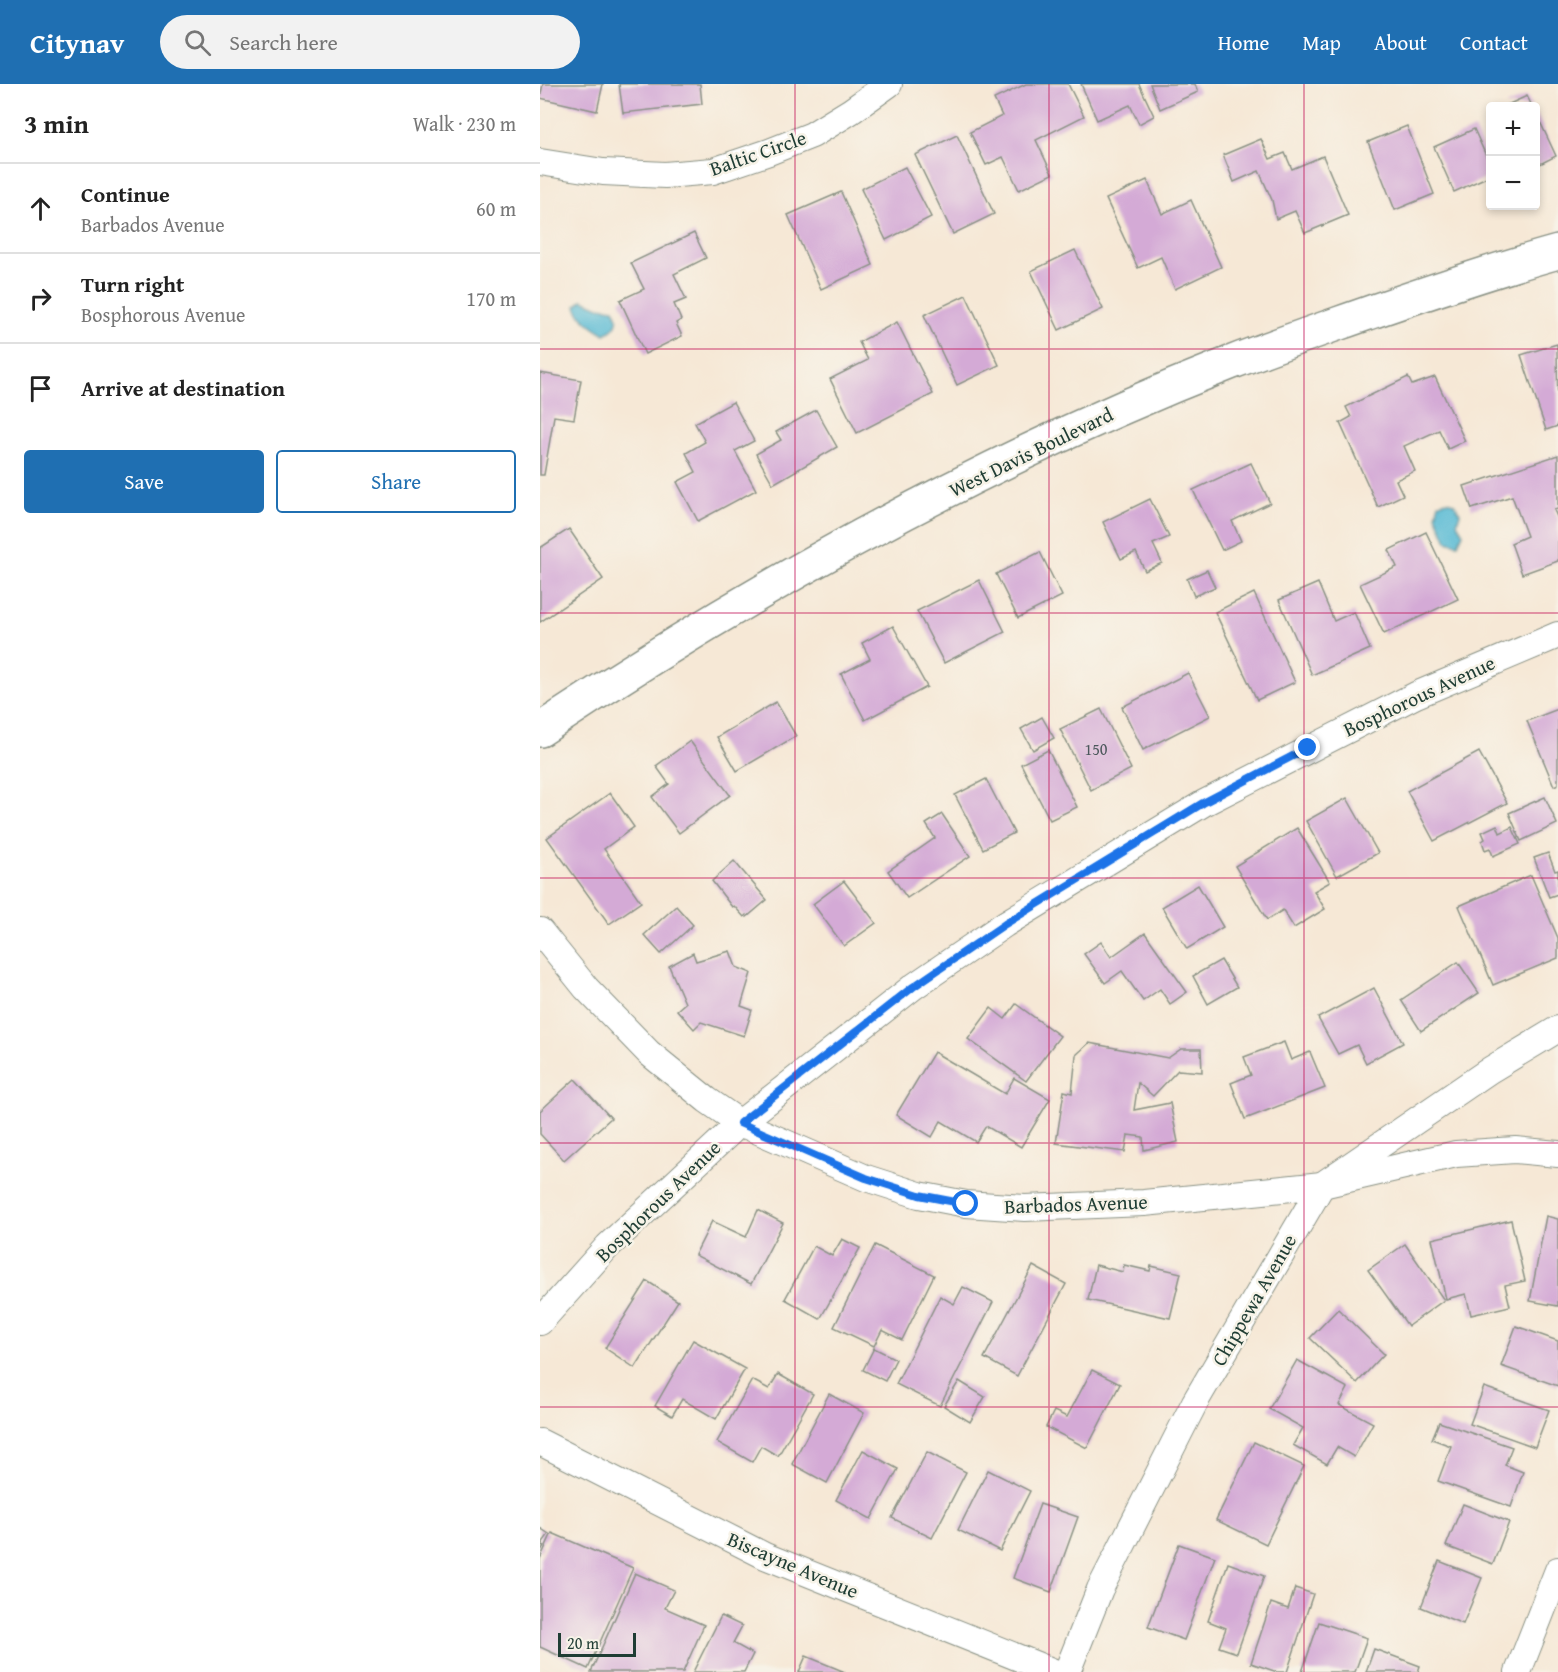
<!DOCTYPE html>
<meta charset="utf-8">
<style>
body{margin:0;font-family:"Gentium Book Plus",serif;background:#f2f2f2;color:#222}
.controls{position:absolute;right:18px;top:18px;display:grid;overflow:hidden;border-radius:6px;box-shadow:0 3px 9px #0003}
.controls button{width:54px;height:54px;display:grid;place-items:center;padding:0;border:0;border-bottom:2px solid #e0e0e0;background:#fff;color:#222;font:30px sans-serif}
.scale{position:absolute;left:18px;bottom:15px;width:78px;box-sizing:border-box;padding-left:6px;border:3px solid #1f3d34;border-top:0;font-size:16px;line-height:21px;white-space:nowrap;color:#1f3d34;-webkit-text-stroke:4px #f7f3e8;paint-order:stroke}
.stop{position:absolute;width:18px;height:18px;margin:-14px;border:4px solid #1a73e8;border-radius:50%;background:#fff}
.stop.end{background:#1a73e8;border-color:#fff;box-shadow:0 2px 6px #0008}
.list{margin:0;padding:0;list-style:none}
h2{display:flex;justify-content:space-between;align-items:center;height:78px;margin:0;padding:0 24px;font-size:26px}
h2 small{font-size:20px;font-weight:400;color:#767676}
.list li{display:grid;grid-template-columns:39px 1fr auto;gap:18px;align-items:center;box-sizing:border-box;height:90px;padding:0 24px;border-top:2px solid #e0e0e0}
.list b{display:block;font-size:22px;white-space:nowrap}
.list p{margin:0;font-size:20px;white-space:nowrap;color:#767676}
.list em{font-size:20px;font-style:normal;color:#767676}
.actions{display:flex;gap:12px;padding:18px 24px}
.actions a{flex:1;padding:14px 0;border:2px solid #1f6fb2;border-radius:6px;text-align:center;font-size:21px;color:#1f6fb2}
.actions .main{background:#1f6fb2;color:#fff}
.icon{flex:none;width:33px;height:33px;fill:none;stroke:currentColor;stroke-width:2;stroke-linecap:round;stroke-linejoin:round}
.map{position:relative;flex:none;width:1018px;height:1588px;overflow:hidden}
header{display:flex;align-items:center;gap:36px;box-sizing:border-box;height:84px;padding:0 30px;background:#1f6fb2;color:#fff}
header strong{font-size:28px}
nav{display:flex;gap:33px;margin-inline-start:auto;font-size:21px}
.search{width:420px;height:54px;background:#f2f2f2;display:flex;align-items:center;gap:15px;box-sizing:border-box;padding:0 21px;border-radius:33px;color:#767676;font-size:22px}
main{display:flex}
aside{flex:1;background:#fff}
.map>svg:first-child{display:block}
</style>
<header>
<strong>Citynav</strong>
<div class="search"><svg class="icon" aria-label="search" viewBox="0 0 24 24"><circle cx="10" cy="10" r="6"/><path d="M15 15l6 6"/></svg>Search here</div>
<nav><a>Home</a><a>Map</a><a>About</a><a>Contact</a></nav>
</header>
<main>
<aside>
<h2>3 min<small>Walk · 230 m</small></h2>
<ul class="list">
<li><svg class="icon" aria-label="ahead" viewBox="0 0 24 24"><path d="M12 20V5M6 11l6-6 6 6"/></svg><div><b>Continue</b><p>Barbados Avenue</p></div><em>60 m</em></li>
<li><svg class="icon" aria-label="right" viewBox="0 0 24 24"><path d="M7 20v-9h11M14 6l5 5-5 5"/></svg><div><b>Turn right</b><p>Bosphorous Avenue</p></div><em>170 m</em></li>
<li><svg class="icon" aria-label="arrive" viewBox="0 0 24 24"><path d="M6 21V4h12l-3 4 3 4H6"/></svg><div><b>Arrive at destination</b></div></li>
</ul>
<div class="actions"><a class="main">Save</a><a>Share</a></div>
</aside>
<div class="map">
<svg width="1018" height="1588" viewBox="0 0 1018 1588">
<rect width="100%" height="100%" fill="#f7f3e8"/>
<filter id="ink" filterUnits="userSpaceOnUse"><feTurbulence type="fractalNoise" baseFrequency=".0167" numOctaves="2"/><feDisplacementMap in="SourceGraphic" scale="12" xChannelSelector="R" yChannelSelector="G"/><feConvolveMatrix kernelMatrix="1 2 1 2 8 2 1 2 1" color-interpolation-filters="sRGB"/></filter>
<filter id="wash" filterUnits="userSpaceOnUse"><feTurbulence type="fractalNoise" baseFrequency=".008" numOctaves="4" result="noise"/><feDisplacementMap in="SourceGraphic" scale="24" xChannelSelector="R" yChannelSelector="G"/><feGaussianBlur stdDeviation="1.35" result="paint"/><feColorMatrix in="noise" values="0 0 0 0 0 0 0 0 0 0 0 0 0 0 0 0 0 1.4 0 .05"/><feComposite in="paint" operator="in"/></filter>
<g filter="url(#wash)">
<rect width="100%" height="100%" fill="#f6e8d6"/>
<g fill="#56bad4" stroke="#3a7c84" stroke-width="1.5">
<path d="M 43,216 L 59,223 L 74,225 C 82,237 75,245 65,250 C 54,243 40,235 36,222 Z"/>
<polygon points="907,417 914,419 920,429 917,439 923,449 918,460 907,457 896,431 899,419"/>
</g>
<g id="blocks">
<g fill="#d4aad6">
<polygon points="3,0 63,0 57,27 0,14"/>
<polygon points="79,0 160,0 162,20 83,29"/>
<polygon points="486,0 528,0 544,32 496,56 512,90 479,106 463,73 446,81 430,48 462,32 454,15"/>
<polygon points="541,0 599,0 614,32 599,40 590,21 557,36"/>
<polygon points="610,0 655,0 658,8 620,25"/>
<polygon points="987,12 992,22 965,22"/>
<polygon points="996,29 1016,72 996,82"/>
<polygon points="867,42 894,110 855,126 828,58"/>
<polygon points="934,45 951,83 951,91 914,108 894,63"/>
<polygon points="417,51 454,130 413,150 375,71"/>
<polygon points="721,55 730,75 745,69 752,85 783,72 808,131 765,149 755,127 736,135 732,116 719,87 694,98 683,71"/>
<polygon points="365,83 391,133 346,156 321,105"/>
<polygon points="607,96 622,130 651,116 681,183 635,205 621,173 598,184 566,115"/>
<polygon points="301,108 333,181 281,205 248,131"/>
<polygon points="154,149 166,174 134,190 146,215 134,220 141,236 136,239 142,252 105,270 80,216 104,205 91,179"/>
<polygon points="535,166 563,225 519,246 491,187"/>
<polygon points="426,211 459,281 417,301 384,231"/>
<polygon points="357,238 393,310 317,349 290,295 328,276 319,258"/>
<polygon points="1017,260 1018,342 1006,346 981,271"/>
<polygon points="0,289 41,296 34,335 14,332 4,391 0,391"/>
<polygon points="868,293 872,301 895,293 925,357 908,365 899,346 864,362 875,387 856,396 863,411 838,423 800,339 811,333 806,323"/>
<polygon points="193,318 214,357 195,367 216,406 158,437 137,398 156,388 146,369 165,358 155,339"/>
<polygon points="276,326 297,363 233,400 216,370 241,356 236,348"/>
<polygon points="1018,371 1018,425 1014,426 1018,435 1018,477 982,490 971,459 987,452 972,412 932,425 924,402"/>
<polygon points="711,379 730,419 692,437 701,457 682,466 653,406"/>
<polygon points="610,415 629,453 613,460 622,479 605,487 596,468 581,475 563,438"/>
<polygon points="29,445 63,495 0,538 0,464"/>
<polygon points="886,448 918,515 844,550 820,500 857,483 849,466"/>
<polygon points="500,468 522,512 478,534 456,490"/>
<polygon points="667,486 675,503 654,512 647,495"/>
<polygon points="439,496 465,548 404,579 377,527"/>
<polygon points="778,499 794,537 814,528 830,565 772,591 739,516"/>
<polygon points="714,509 755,598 717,616 675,528"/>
<polygon points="353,542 387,603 325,636 301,590 330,575 322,559"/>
<polygon points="648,589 670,632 603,666 582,623"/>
<polygon points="236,618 256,652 197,687 177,653"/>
<polygon points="561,625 591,685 551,706 520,645"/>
<polygon points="1018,625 1018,700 1014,702 987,637"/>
<polygon points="502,633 514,654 493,666 481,645"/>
<polygon points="150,657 190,711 139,749 112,713 129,700 116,682"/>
<polygon points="508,666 537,723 510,736 481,680"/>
<polygon points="939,668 967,719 894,757 867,707"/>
<polygon points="446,695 474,749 443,765 415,711"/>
<polygon points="70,709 94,743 64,765 101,818 69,840 7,754"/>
<polygon points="1005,713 1017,740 981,757 969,729"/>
<polygon points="807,714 838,769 797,792 766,737"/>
<polygon points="402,730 430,772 367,814 348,787 395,754 386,740"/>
<polygon points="957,741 960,749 972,743 980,760 953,772 950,764 945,766 942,757 945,755 942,748"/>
<polygon points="757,744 790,798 774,807 785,825 754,844 743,826 727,836 695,782"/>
<polygon points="1008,769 1015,787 1018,786 1018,810 1009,813 994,774"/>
<polygon points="194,777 227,816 207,833 206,831 204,833 194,822 192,823 172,797"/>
<polygon points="991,791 1018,854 1018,874 953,901 919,822"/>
<polygon points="304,797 336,839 304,862 273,820"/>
<polygon points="658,801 683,843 647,865 622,823"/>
<polygon points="136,822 153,841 121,870 104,851"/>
<polygon points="605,849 647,908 630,920 620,905 603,917 582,887 565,899 544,870 561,858 571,873"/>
<polygon points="190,867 196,883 211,889 201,922 212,926 204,952 161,938 154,945 137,926 145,919 129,882 153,869 156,877"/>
<polygon points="681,876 697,903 668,920 653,892"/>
<polygon points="918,878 939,909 881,947 861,916"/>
<polygon points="834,904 863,959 826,979 817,961 798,970 778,934"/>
<polygon points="476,920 520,952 486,997 428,955 451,924 465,935"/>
<polygon points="744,958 751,976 770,968 785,1004 705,1035 691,999 711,991 704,973"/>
<polygon points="549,959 628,974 641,965 661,965 662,988 638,986 613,1012 598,999 594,1026 630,1019 638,1058 604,1066 603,1053 588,1051 585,1068 516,1059 524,1007 532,1009 536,971"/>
<polygon points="394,968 465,1010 474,994 510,1015 481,1063 446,1042 436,1058 401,1037 392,1053 356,1031"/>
<polygon points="35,995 71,1034 24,1076 0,1050 0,1027"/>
<polygon points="218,1126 243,1139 211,1200 155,1171 172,1137 206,1153"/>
<polygon points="1006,1132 1018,1135 1018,1222 990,1217"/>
<polygon points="971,1136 985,1197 965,1201 970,1222 931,1231 926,1210 906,1215 892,1155"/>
<polygon points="302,1155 320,1164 280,1235 245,1215 274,1162 292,1172"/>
<polygon points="865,1160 904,1216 868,1242 828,1186"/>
<polygon points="335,1161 394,1191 362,1256 342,1246 334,1262 294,1243"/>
<polygon points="556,1181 583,1188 584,1181 610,1187 611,1182 641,1189 630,1234 548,1216"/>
<polygon points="493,1182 526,1200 477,1292 444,1274"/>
<polygon points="107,1197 138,1217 95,1284 65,1264"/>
<polygon points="423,1203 453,1218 400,1322 356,1300 400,1212 414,1220"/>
<polygon points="798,1225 844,1270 817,1299 770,1254"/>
<polygon points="976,1242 1018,1257 1018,1302 961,1282"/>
<polygon points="153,1256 205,1285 176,1335 142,1315 132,1332 115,1322"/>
<polygon points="334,1264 356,1275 345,1297 323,1286"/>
<polygon points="757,1276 808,1304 799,1321 833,1339 814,1373 797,1363 787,1380 753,1361 763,1344 729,1325"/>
<polygon points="552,1286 580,1300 547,1364 506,1343 514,1327 527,1333"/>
<polygon points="238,1290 273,1310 238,1372 221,1362 212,1378 177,1358 212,1296 229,1305"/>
<polygon points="419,1297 445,1313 430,1338 404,1322"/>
<polygon points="944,1303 1009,1326 995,1363 930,1340"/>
<polygon points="289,1310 324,1329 287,1399 252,1380"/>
<polygon points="899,1338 972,1363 965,1381 983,1388 971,1423 898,1397 911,1362 892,1355"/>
<polygon points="714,1358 764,1382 726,1460 676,1436"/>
<polygon points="323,1366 358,1385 331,1435 296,1416"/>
<polygon points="387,1368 426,1388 392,1454 352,1434"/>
<polygon points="448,1386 490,1407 460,1467 418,1446"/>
<polygon points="500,1420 538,1433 511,1508 473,1494"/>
<polygon points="923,1420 969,1438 953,1480 906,1462"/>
<polygon points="0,1444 9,1450 1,1461 4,1462 0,1468"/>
<polygon points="12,1449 93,1484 48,1585 0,1563 0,1475"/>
<polygon points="639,1460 675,1473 644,1556 608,1543"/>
<polygon points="899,1477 942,1494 923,1540 881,1523"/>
<polygon points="688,1479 724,1492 697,1569 679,1563 686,1544 668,1537"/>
<polygon points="95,1489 134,1506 125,1524 164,1541 143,1588 51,1588"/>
<polygon points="755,1504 773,1510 747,1588 737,1588 711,1579 731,1519 748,1525"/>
<polygon points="181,1532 202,1542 193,1559 213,1570 204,1588 153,1588"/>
<polygon points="779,1538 827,1554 815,1588 762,1588"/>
<polygon points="834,1565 880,1582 878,1588 826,1588"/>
<polygon points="266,1572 305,1588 259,1588"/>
</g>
</g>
</g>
<g filter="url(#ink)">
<use href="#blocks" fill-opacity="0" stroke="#8a9285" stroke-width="1.5"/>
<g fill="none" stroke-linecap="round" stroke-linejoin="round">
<defs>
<g id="minor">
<polyline points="0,78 63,88 125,91 173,87 229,68 272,51 311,27 349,0"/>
<polyline points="0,847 46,904 109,969 167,1016 200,1039 326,1094 379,1111 426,1120 485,1124 604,1119 782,1101 916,1070 975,1066 1018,1070"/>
<polyline points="0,1238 68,1162 200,1039 373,903 465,840 664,719 876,611 1018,551"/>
<polyline points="0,1358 225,1472 514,1588"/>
<polyline points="527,1588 560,1505 655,1318 782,1101 950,986 1018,945"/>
<polyline points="978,1588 1018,1486"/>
</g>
<path id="tertiary" d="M 0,646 C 217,502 448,374 690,279 C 738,260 786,244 834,227 C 895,206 956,185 1018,168"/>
</defs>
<use href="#minor" stroke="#8a9285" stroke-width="28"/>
<use href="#tertiary" stroke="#8a9285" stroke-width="36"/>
<use href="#minor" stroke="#fff" stroke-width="26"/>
<use href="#tertiary" stroke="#fff" stroke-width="33"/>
</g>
</g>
<g fill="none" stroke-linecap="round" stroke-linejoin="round" filter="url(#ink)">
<polyline stroke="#1a73e8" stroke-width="8" points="426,1120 379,1111 326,1094 200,1039 373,903 465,840 663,719 768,664"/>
</g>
<path fill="none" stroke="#c2185b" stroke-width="1.5" stroke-opacity="0.55" d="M 255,0 L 255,1588M 509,0 L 509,1588M 764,0 L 764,1588M 0,265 L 1018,265M 0,529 L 1018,529M 0,794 L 1018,794M 0,1059 L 1018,1059M 0,1323 L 1018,1323"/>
<g text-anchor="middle" stroke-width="5" stroke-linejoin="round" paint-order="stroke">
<g font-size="16" fill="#4c585c">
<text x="556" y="671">150</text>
</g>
<g font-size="20" fill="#1f3d34" stroke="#f7f3e8">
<text transform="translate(218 69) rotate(-19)" y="7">Baltic Circle</text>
<text transform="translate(491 368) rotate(-26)" y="7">West Davis Boulevard</text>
<text transform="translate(879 612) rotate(-25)" y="7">Bosphorous Avenue</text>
<text transform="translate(118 1117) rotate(-44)" y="7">Bosphorous Avenue</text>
<text transform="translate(536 1120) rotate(-2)" y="7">Barbados Avenue</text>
<text transform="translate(714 1216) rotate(-60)" y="7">Chippewa Avenue</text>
<text transform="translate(253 1481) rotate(23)" y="7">Biscayne Avenue</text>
</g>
</g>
</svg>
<div class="controls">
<button>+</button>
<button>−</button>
</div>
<div class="scale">20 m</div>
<div class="stop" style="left:426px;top:1120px"></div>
<div class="stop end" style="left:768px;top:664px"></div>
</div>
</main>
